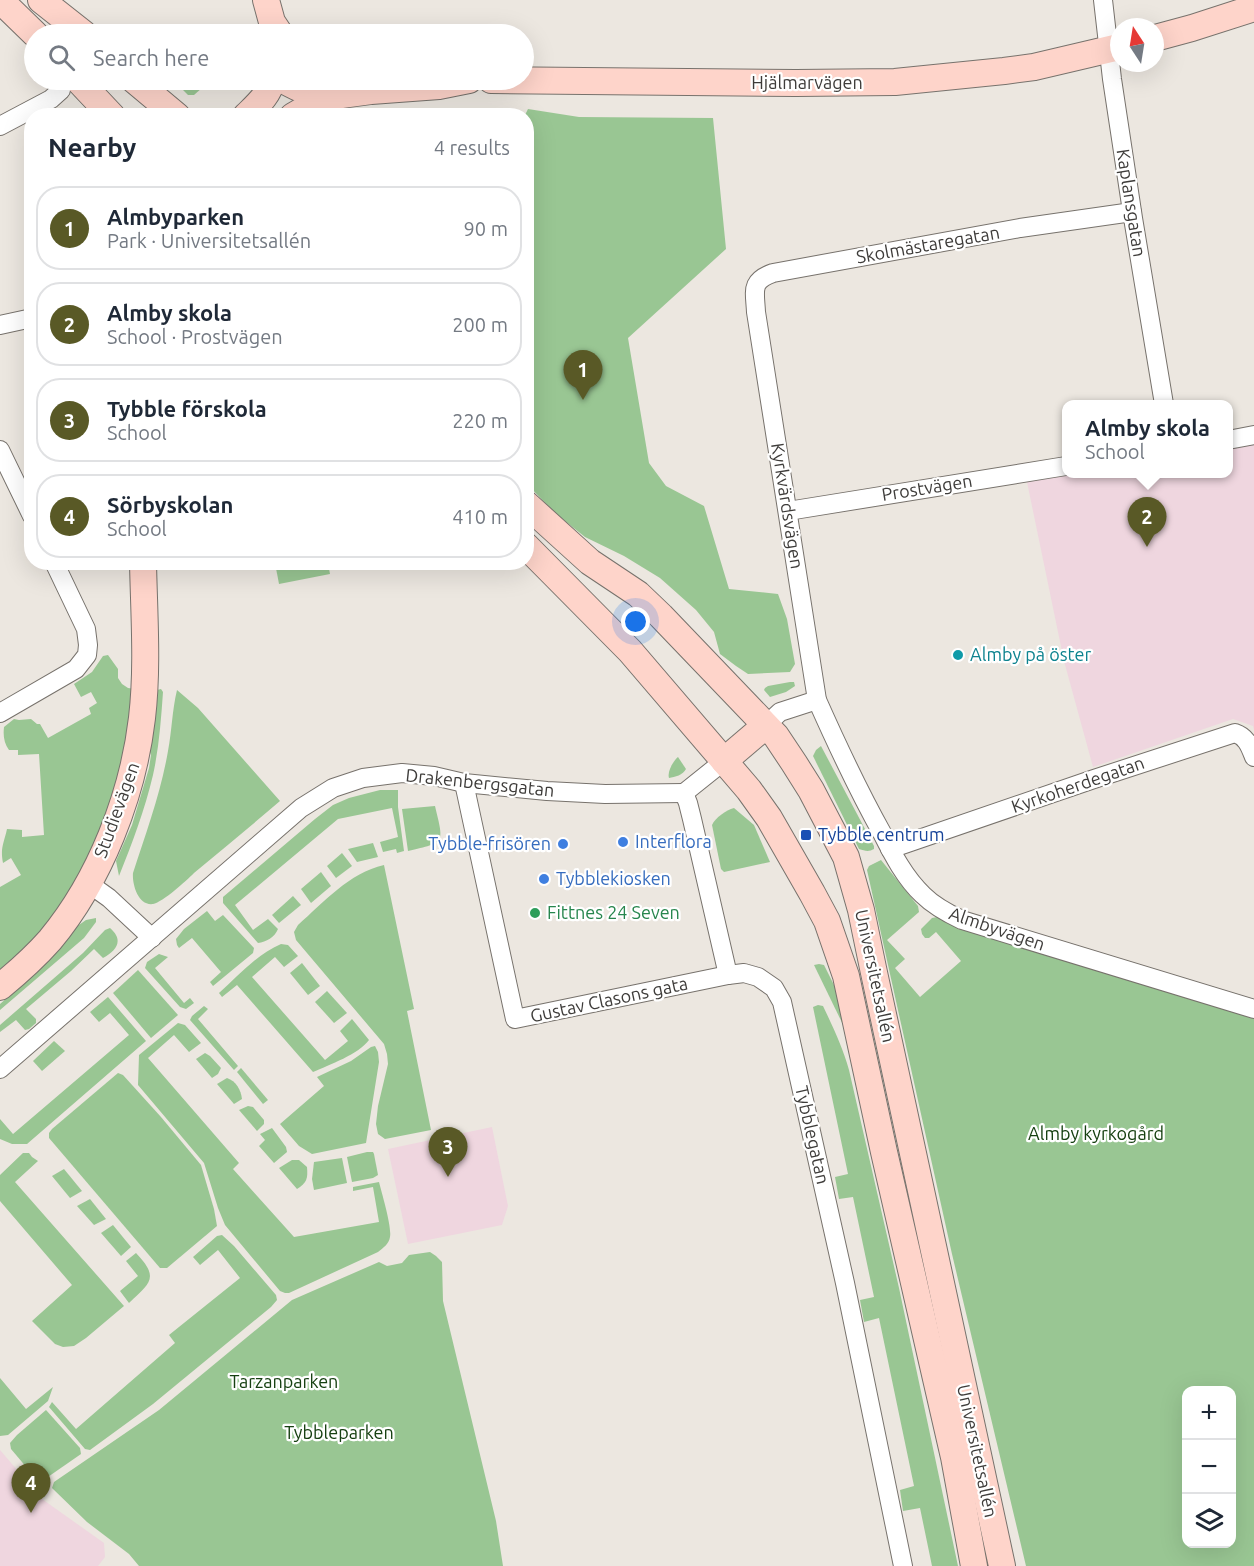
<!DOCTYPE html>
<meta charset="utf-8">
<style>
body{margin:0;font-family:Ubuntu,sans-serif;background:#f6f6f7;color:#1f2937}
.controls{position:absolute;right:18px;bottom:18px;display:grid;overflow:hidden;border-radius:12px;box-shadow:0 6px 24px #0002}
.controls button{width:54px;height:54px;display:grid;place-items:center;padding:0;border:0;border-bottom:2px solid #e0e1e3;background:#fff;color:#1f2937;font:30px sans-serif}
.compass{position:absolute;left:1110px;top:18px;width:54px;height:54px;border-radius:50%;background:#fff;box-shadow:0 6px 24px #0002;rotate:348deg}
.you{position:absolute;left:636px;top:622px;width:21px;height:21px;margin:-15px;border:4px solid #fff;border-radius:50%;background:#1a73e8;box-shadow:0 0 0 9px #1a73e833}
.badge{display:grid;place-items:center;width:39px;height:39px;border-radius:50%;background:#595926;color:#fff;font-size:20px;font-weight:700}
.pin{position:absolute;translate:-50% -50px;filter:drop-shadow(0 2px 3px #0008)}
.pin::after{content:'';position:absolute;top:32px;width:21px;height:18px;background:inherit;clip-path:polygon(0 0,100% 0,50% 100%)}
.popup{position:absolute;left:1062px;top:400px;width:171px;height:78px;box-sizing:border-box;display:grid;place-content:center;border-radius:12px;background:#fff;filter:drop-shadow(0 2px 4px #0005);font-size:20px;white-space:nowrap;color:#747a83}
.popup b{font-size:22px;color:#1f2937}
.popup::after{content:'';position:absolute;left:50%;top:100%;margin-left:-12px;border:12px solid transparent;border-top-color:#fff}
.list{margin:0;padding:0;list-style:none}
h2{display:flex;justify-content:space-between;align-items:center;height:78px;margin:0;padding:0 24px;font-size:26px}
h2 small{font-size:20px;font-weight:400;color:#747a83}
.list li{display:grid;grid-template-columns:39px 1fr auto;gap:18px;align-items:center;box-sizing:border-box;height:84px;margin:0 12px 12px;padding:0 12px;border:2px solid #e0e1e3;border-radius:24px}
.list b{display:block;font-size:22px;white-space:nowrap}
.list p{margin:0;font-size:20px;white-space:nowrap;color:#747a83}
.list em{font-size:20px;font-style:normal;color:#747a83}
.icon{flex:none;width:33px;height:33px;fill:none;stroke:currentColor;stroke-width:2;stroke-linecap:round;stroke-linejoin:round}
.map{position:relative;flex:none;width:1254px;height:1566px;overflow:hidden}
.search{position:absolute;background:#fff;box-shadow:0 6px 24px #0002;left:24px;top:24px;width:510px;height:66px;display:flex;align-items:center;gap:15px;box-sizing:border-box;padding:0 21px;border-radius:33px;color:#747a83;font-size:22px}
.panel{position:absolute;background:#fff;box-shadow:0 6px 24px #0002;left:24px;top:108px;width:510px;height:462px;border-radius:24px}
.map>svg:first-child{display:block}
</style>
<div class="map">
<svg width="1254" height="1566" viewBox="0 0 1254 1566">
<rect width="100%" height="100%" fill="#ece7e0"/>
<g fill="#efd6df">
<polygon points="1254,444 1254,730 1253,726 1233,719 1093,767 1064,661 1027,482 1077,474 1228,474 1228,448"/>
<polygon points="492,1127 508,1206 502,1225 408,1244 388,1149"/>
<polygon points="0,1450 42,1499 104,1543 105,1557 98,1566 0,1566"/>
</g>
<g fill="#99c693" fill-rule="evenodd">
<polygon points="173,80 211,80 194,95 188,95"/>
<polygon points="528,109 579,117 713,118 726,249 628,338 649,463 666,486 704,506 729,589 778,594 787,619 795,664 790,672 748,674 736,666 720,654 714,632 696,610 660,578 624,556 585,537 555,513 527,484 526,116 525,115"/>
<polygon points="278,563 328,563 330,574 279,584 275,563"/>
<path d="M 108,655 L 118,669 L 118,678 L 122,684 L 128,688 L 143,690 L 120,781 L 93,851 L 63,902 L 45,927 L 24,950 L 0,973 L 0,887 L 21,875 L 11,858 L 3,863 C 0,848 4,843 7,829 L 22,830 L 22,837 L 44,835 L 39,754 L 18,755 L 18,750 L 9,750 C 4,743 3,736 4,727 L 14,719 L 19,720 L 31,719 L 37,724 L 40,724 L 48,738 L 91,714 L 89,708 L 97,703 L 91,692 L 81,697 L 74,684 L 92,672 L 103,656 Z"/>
<polygon points="790,682 794,682 795,686 786,692 770,697 764,690 765,688 768,686"/>
<path d="M 161,689 L 163,692 C 161,720 159,748 153,775 C 145,809 132,844 119,876 L 116,861 L 132,825 L 149,768 L 151,755 L 148,745 L 157,690 Z"/>
<path d="M 177,690 L 198,708 L 280,801 C 252,825 223,849 194,873 C 186,881 163,902 153,904 C 138,906 132,884 133,873 C 146,833 161,792 168,751 C 172,730 172,711 177,690 Z"/>
<path d="M 821,746 L 874,846 L 874,849 C 869,852 865,851 859,849 L 813,756 L 816,750 Z"/>
<path d="M 678,757 L 686,769 C 683,775 675,777 669,778 C 667,772 673,761 678,757 Z"/>
<path d="M 380,790 L 398,790 L 398,807 L 404,851 L 397,853 L 396,849 L 383,852 L 380,842 L 398,837 L 392,808 L 338,819 L 235,905 L 253,930 L 268,919 L 278,929 C 275,937 266,942 258,943 L 223,903 L 223,897 L 315,819 L 333,805 L 349,798 Z"/>
<path d="M 435,806 C 444,844 446,842 408,851 L 402,809 Z"/>
<path d="M 734,808 L 754,825 L 770,862 L 724,872 L 721,869 L 712,825 C 715,818 726,810 734,808 Z"/>
<polygon points="373,843 378,857 357,862 348,849"/>
<polygon points="342,853 352,866 336,878 327,866"/>
<path d="M 881,860 L 918,906 L 919,912 L 887,940 L 905,959 L 895,968 L 920,997 L 961,961 L 936,932 L 929,938 L 925,938 L 922,934 L 921,929 L 932,918 L 942,916 L 1254,1017 L 1254,1566 L 1026,1566 L 952,1254 L 867,870 L 869,866 ZM 1186,1390 L 1232,1390 L 1232,1544 L 1186,1544 Z"/>
<path d="M 384,865 L 414,1009 L 407,1011 L 431,1130 L 385,1139 L 378,1134 L 376,1124 L 378,1106 L 388,1064 L 387,1054 L 384,1044 L 296,940 L 294,932 L 298,925 C 324,902 349,873 384,865 Z"/>
<polygon points="321,872 331,886 311,903 301,889"/>
<polygon points="293,896 301,905 279,923 272,915"/>
<polygon points="207,911 215,921 223,915 254,948 253,953 213,986 210,982 221,972 192,938 179,948 177,945 176,939 184,929"/>
<polygon points="96,918 96,922 84,938 0,1010 0,1004 30,978 67,940 76,927 86,920"/>
<path d="M 110,928 C 124,940 117,950 103,958 L 94,949 L 71,971 L 26,1009 L 36,1019 L 36,1023 L 29,1029 L 25,1030 L 16,1020 L 0,1032 L 0,1025 L 83,953 L 105,930 Z"/>
<path d="M 281,944 L 288,945 L 298,956 L 284,967 L 275,957 L 252,977 L 325,1060 L 348,1041 L 340,1031 L 352,1019 L 369,1040 C 359,1054 329,1065 313,1072 L 237,985 L 222,997 L 219,993 C 238,976 257,954 281,944 Z"/>
<polygon points="159,954 168,957 155,968 184,1003 190,998 194,1003 186,1009 180,1007 145,968 147,962"/>
<polygon points="302,963 320,986 308,995 290,973"/>
<polygon points="819,964 824,965 840,997 849,1037 814,965"/>
<polygon points="138,970 178,1015 151,1038 113,993"/>
<polygon points="327,991 347,1013 334,1023 315,1002"/>
<polygon points="108,997 146,1041 27,1144 12,1144 0,1139 0,1119 13,1134 129,1035 110,1013 99,1022 90,1012"/>
<path d="M 818,1005 L 823,1006 C 833,1027 843,1048 849,1070 L 899,1288 L 958,1566 L 932,1566 L 920,1508 L 903,1511 L 900,1490 L 914,1486 L 879,1318 L 864,1322 L 860,1300 L 874,1297 L 853,1197 L 839,1199 L 835,1177 L 848,1174 L 813,1007 Z"/>
<polygon points="204,1006 208,1009 198,1019 238,1066 234,1070 190,1020 192,1016"/>
<path d="M 178,1023 L 185,1025 L 201,1043 L 189,1052 L 174,1035 L 148,1058 L 239,1163 L 233,1169 L 294,1237 L 379,1222 L 373,1187 L 353,1191 L 353,1187 L 379,1182 C 382,1194 392,1227 390,1237 C 389,1244 383,1248 378,1252 L 289,1293 L 285,1293 L 280,1291 L 225,1225 L 218,1208 L 204,1163 L 138,1085 L 139,1055 Z"/>
<polygon points="54,1041 65,1051 42,1071 33,1061"/>
<polygon points="375,1046 378,1052 379,1062 366,1143 312,1154 299,1146 280,1124 324,1086 317,1077 351,1061 371,1047"/>
<polygon points="205,1053 210,1056 221,1068 218,1074 212,1078 196,1059"/>
<polygon points="241,1068 268,1100 263,1104 237,1072"/>
<polygon points="118,1073 123,1075 161,1117 201,1165 214,1209 217,1226 167,1268 160,1268 49,1138 49,1133 52,1129"/>
<path d="M 227,1078 C 236,1081 241,1090 242,1099 L 234,1104 L 217,1084 Z"/>
<polygon points="248,1106 253,1107 264,1120 264,1124 257,1131 239,1110"/>
<polygon points="272,1128 286,1147 287,1152 274,1163 259,1146 265,1140 260,1134"/>
<polygon points="367,1152 373,1152 374,1154 378,1175 373,1178 352,1182 347,1157"/>
<polygon points="23,1153 29,1153 32,1157 38,1161 15,1182 124,1306 86,1338 74,1346 63,1347 55,1344 32,1321 72,1285 0,1201 0,1175"/>
<polygon points="342,1158 347,1183 314,1190 312,1179 314,1162"/>
<path d="M 292,1160 L 299,1160 L 307,1167 C 308,1178 307,1183 297,1189 L 279,1168 Z"/>
<polygon points="64,1169 82,1191 70,1198 52,1176"/>
<polygon points="90,1199 106,1219 94,1225 77,1206"/>
<polygon points="113,1225 131,1247 121,1256 101,1233"/>
<polygon points="222,1235 234,1246 276,1295 277,1300 271,1307 153,1404 90,1450 85,1449 49,1407 52,1402 76,1429 175,1343 169,1335 240,1278 218,1250 200,1265 193,1257 217,1236"/>
<polygon points="430,1252 436,1256 442,1262 443,1301 496,1521 503,1566 139,1566 129,1554 87,1522 52,1488 54,1482 159,1410 292,1300 379,1262 387,1266 402,1263 409,1255"/>
<path d="M 136,1253 C 160,1278 150,1283 129,1303 L 120,1291 L 138,1276 L 126,1261 Z"/>
<polygon points="0,1378 26,1409 53,1387 48,1401 8,1435 0,1436"/>
<polygon points="46,1410 80,1448 81,1454 45,1479 38,1481 11,1449 10,1443 17,1435"/>
</g>
<g fill="none" stroke-linecap="round" stroke-linejoin="round">
<defs>
<g id="street">
<polyline points="1103,0 1112,79 1133,218 1164,404"/>
<polyline points="0,126 51,99 61,90"/>
<path d="M 1132,212 L 1020,228 L 773,273 C 750,281 755,291 756,312 L 817,700 C 837,745 858,790 882,833 C 893,855 905,878 923,895 C 934,906 947,913 962,920 L 1254,1009"/>
<polyline points="0,325 32,318"/>
<polyline points="1228,440 1254,435"/>
<polyline points="0,450 32,516"/>
<polyline points="788,511 1066,466"/>
<polyline points="0,713 76,669 87,655 88,645 86,629 54,562"/>
<polyline points="765,726 780,712 817,700"/>
<polyline points="464,783 515,1019 728,975 744,973 758,977 774,988 782,1002 845,1283 903,1566"/>
<polyline points="684,793 688,803 692,819 728,975"/>
<polyline points="684,793 724,761"/>
<path d="M 890,849 L 1094,779 L 1235,733 C 1247,737 1250,747 1254,757"/>
<polyline points="88,883 109,898 152,938"/>
<polyline points="0,1069 301,808 333,788 363,778 402,773 434,776 464,783 547,791 605,794 684,793"/>
</g>
<g id="secondary">
<polyline points="0,0 35,34"/>
<polyline points="41,0 84,34"/>
<polyline points="266,0 272,22 280,34"/>
<polyline points="1155,38 1192,28 1254,8"/>
<polyline points="78,80 112,116"/>
<polyline points="134,80 177,116"/>
<path d="M 283,80 C 302,91 312,94 334,96"/>
<polyline points="491,80 796,83 895,82 1004,71 1034,67 1119,47"/>
<path d="M 246,116 C 257,105 269,95 272,80"/>
<polyline points="293,116 305,109 334,96 371,91 439,86 469,80"/>
<polyline points="526,504 590,562 638,594 661,616 776,736 794,763 811,790 846,857 861,910 873,968 1002,1566"/>
<polyline points="526,546 630,651 749,790 769,818 812,893 827,921 846,976 884,1152 954,1457 974,1566"/>
<polyline points="724,761 765,726"/>
<path d="M 0,987 C 17,973 35,957 50,940 C 100,880 133,795 142,718 C 148,667 144,614 143,562"/>
</g>
</defs>
<use href="#street" stroke="#77726c" stroke-width="20"/>
<use href="#secondary" stroke="#77726c" stroke-width="28"/>
<use href="#street" stroke="#fff" stroke-width="18"/>
<use href="#secondary" stroke="#fed4ca" stroke-width="26"/>
</g>
<circle fill="#0f9aa8" stroke="#fff" stroke-width="2" cx="958" cy="655" r="6"/>
<rect fill="#1a4fb4" stroke="#fff" stroke-width="2" x="800" y="829" width="12" height="12" rx="3"/>
<g fill="#3f7fe0" stroke="#fff" stroke-width="2">
<circle cx="623" cy="842" r="6"/>
<circle cx="563" cy="844" r="6"/>
<circle cx="544" cy="879" r="6"/>
</g>
<circle fill="#2e9e5b" stroke="#fff" stroke-width="2" cx="535" cy="913" r="6"/>
<g text-anchor="middle" stroke-width="4.5" stroke-linejoin="round" paint-order="stroke">
<g font-size="18" fill="#3e3c3a" stroke="#fff">
<text x="807" y="89">Hjälmarvägen</text>
<text transform="translate(1131 203) rotate(81)" y="6">Kaplansgatan</text>
<text transform="translate(928 245) rotate(-10)" y="6">Skolmästaregatan</text>
<text transform="translate(927 488) rotate(-9)" y="6">Prostvägen</text>
<text transform="translate(787 506) rotate(81)" y="6">Kyrkvärdsvägen</text>
<text transform="translate(480 783) rotate(6)" y="6">Drakenbergsgatan</text>
<text transform="translate(1078 785) rotate(-19)" y="6">Kyrkoherdegatan</text>
<text transform="translate(117 810) rotate(-70)" y="6">Studievägen</text>
<text transform="translate(997 929) rotate(19)" y="6">Almbyvägen</text>
<text transform="translate(875 976) rotate(78)" y="6">Universitetsallén</text>
<text transform="translate(609 1000) rotate(-12)" y="6">Gustav Clasons gata</text>
<text transform="translate(812 1135) rotate(77)" y="6">Tybblegatan</text>
<text transform="translate(977 1451) rotate(78)" y="6">Universitetsallén</text>
</g>
<g font-size="18" fill="#0d838f" stroke="#fff" text-anchor="start">
<text x="970" y="661">Almby på öster</text>
</g>
<g font-size="18" fill="#164399" stroke="#fff" text-anchor="start">
<text x="818" y="841">Tybble centrum</text>
</g>
<g font-size="18" fill="#366cbe" stroke="#fff" text-anchor="start">
<text x="635" y="848">Interflora</text>
<text x="551" y="850" text-anchor="end">Tybble-frisören</text>
<text x="556" y="885">Tybblekiosken</text>
</g>
<g font-size="18" fill="#27864d" stroke="#fff" text-anchor="start">
<text x="547" y="919">Fittnes 24 Seven</text>
</g>
<g font-size="18" fill="#164011" stroke="#fff">
<text x="1096" y="1140">Almby kyrkogård</text>
<text x="284" y="1388">Tarzanparken</text>
<text x="339" y="1439">Tybbleparken</text>
</g>
</g>
</svg>
<div class="controls">
<button>+</button>
<button>−</button>
<button><svg class="icon" aria-label="layers" viewBox="0 0 24 24"><path d="M12 4l9 5-9 5-9-5zM3 14l9 5 9-5"/></svg></button>
</div>
<svg class="compass" viewBox="-18 -18 36 36"><path d="M0-13l5 13h-10z" fill="#e53935"/><path d="M0 13l5-13h-10z" fill="#747a83"/></svg>
<div class="you"></div>
<div class="pin badge" style="left:583px;top:400px">1</div>
<div class="pin badge" style="left:1147px;top:547px">2</div>
<div class="popup"><b>Almby skola</b>School</div>
<div class="pin badge" style="left:448px;top:1177px">3</div>
<div class="pin badge" style="left:31px;top:1513px">4</div>
<div class="search"><svg class="icon" aria-label="search" viewBox="0 0 24 24"><circle cx="10" cy="10" r="6"/><path d="M15 15l6 6"/></svg>Search here</div>
<section class="panel">
<h2>Nearby<small>4 results</small></h2>
<ul class="list">
<li><span class="badge">1</span><div><b>Almbyparken</b><p>Park · Universitetsallén</p></div><em>90 m</em></li>
<li><span class="badge">2</span><div><b>Almby skola</b><p>School · Prostvägen</p></div><em>200 m</em></li>
<li><span class="badge">3</span><div><b>Tybble förskola</b><p>School</p></div><em>220 m</em></li>
<li><span class="badge">4</span><div><b>Sörbyskolan</b><p>School</p></div><em>410 m</em></li>
</ul>
</section>
</div>
